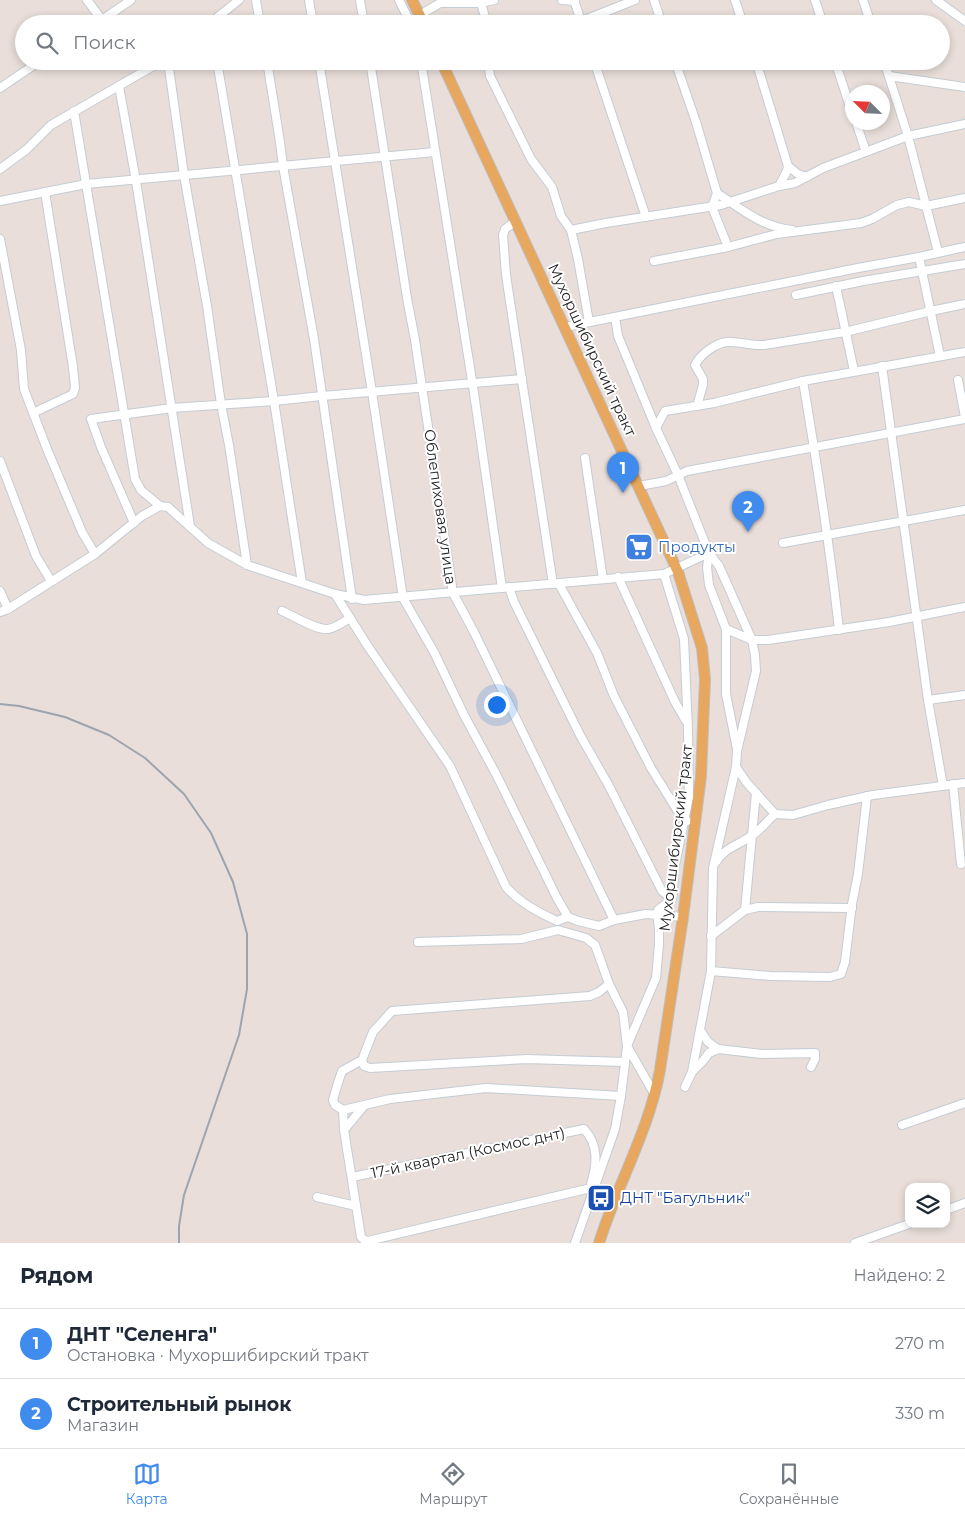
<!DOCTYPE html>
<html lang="ru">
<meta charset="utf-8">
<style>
body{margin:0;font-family:Montserrat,sans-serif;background:#f2f2f3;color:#1f2937}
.controls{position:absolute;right:15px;bottom:15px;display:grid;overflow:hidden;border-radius:10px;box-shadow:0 2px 8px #0003}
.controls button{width:45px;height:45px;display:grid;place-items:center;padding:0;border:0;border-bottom:1px solid #e0e1e3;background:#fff;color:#1f2937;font:25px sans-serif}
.compass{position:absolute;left:845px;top:85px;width:45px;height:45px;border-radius:50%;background:#fff;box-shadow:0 2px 8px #0003;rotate:294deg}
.you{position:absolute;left:496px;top:704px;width:18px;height:18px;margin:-12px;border:4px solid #fff;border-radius:50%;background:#1a73e8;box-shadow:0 0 0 8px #1a73e833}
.badge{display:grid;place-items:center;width:32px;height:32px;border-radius:50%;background:#408bee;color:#fff;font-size:16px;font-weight:700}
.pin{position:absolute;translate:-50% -41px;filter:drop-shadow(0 1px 2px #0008)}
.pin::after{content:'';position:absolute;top:26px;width:18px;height:15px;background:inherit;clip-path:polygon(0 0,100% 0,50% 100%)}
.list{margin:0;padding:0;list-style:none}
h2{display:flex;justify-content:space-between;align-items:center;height:65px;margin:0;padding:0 20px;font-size:21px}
h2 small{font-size:16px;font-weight:400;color:#747a83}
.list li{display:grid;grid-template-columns:32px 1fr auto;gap:15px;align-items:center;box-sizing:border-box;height:70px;padding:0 20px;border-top:1px solid #e0e1e3}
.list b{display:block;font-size:19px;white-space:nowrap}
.list p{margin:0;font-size:16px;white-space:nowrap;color:#747a83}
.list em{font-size:16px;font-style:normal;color:#747a83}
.icon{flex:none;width:28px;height:28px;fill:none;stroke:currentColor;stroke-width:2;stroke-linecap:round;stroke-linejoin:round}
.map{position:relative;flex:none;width:965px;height:1243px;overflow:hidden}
.search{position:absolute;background:#fff;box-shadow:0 2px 8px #0003;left:15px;right:15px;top:15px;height:55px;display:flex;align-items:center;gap:12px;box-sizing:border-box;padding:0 18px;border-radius:28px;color:#747a83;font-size:19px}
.sheet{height:205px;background:#fff}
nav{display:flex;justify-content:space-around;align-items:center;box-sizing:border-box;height:70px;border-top:1px solid #e0e1e3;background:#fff;font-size:14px;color:#747a83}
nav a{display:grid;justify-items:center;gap:2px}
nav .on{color:#408bee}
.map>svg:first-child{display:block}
</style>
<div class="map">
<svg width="965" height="1243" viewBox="0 0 965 1243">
<rect width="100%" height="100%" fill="#e9ded9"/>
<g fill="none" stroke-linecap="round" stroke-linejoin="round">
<defs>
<g id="minor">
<polyline points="87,0 102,20"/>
<polyline points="256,0 260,24"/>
<polyline points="309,0 313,24"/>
<polyline points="360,0 364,24"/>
<polyline points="399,0 411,24"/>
<polyline points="562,0 575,1"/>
<polyline points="574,0 582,24"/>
<polyline points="654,0 662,24"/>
<polyline points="735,0 743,24"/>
<polyline points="815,0 823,24"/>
<polyline points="863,0 871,24"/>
<polyline points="936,0 965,21"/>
<polyline points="481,3 487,24"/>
<polyline points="420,15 440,3 481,3 494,0"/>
<polyline points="582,21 635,0"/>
<polyline points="96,24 131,0"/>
<polyline points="209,24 239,0"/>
<polyline points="168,61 184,175 207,306 221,404 229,445 247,565"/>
<polyline points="217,61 274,401 302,583"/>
<polyline points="267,61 280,142 283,166 314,339 352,599"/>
<polyline points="319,61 372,392 403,598 434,652 464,715 496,774 557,898 568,917"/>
<polyline points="370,61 407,298 415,340 453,593 474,632 614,920"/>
<polyline points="421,61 474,393 502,588"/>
<polyline points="488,61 490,76 531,159 552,187 561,216 571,230 578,259 589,322"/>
<polyline points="594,61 646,217"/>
<polyline points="675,61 696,122 717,193 712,207 728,247"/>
<polyline points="756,61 788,166 787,171 779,186"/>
<polyline points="835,61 852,113"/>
<polyline points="884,61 908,136 938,252"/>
<polyline points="889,76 965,87"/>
<polyline points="119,86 136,181 190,526"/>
<polyline points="0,88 40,61"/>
<polyline points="74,111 135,479 141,490 160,506"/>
<polyline points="856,122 866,152"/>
<polyline points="788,166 798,174 807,177"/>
<polyline points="0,169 26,150 51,125 162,61"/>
<path d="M 717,193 C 741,209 762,227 792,230"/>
<polyline points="0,201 86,184 435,152"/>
<polyline points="516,221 505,229 503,235 506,275 553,584"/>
<polyline points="571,230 606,223 721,205 779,186 795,183 823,168 908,136 965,124"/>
<polyline points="0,239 21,350 24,389 47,449 82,532 95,554"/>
<polyline points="919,257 940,356"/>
<polyline points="654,261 728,247 777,234 861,223 872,219 897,205 909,202 926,206 965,198"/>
<polyline points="836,286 854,371"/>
<polyline points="796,295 863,281 965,264"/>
<polyline points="615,317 618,336 656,428 678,475 709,553 719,566 752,640 755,655 756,671 737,751 736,767 713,868 711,971 692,1072 685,1087"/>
<polyline points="565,327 858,268 919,257 965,247"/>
<polyline points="882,366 928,700 943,786"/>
<polyline points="958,380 965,417"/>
<path d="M 803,381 C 817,464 830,547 839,630"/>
<path d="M 697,406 L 703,385 L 703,379 L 695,365 C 700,355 715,343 727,342 C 739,341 752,346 764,345 L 845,332 L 931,311 L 965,304"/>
<polyline points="33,413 73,394 75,388 73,367 45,192"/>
<polyline points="656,428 665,411 714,403 803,381 965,352"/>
<polyline points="585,458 603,579"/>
<polyline points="0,461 36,556 51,581"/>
<polyline points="639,486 666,481 687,471 965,419"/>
<polyline points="134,523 101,447 91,419 172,408 274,401 322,396 522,379"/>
<polyline points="783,543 965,510"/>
<polyline points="709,553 707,567 709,585 726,629 726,694 737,749"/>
<polyline points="618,577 675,702 686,721"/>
<polyline points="559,584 597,653 614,696 651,768 677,810 687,821"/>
<polyline points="509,587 514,602 580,735 609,786 662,891 672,899"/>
<polyline points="0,591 8,609"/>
<path d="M 335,594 L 367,645 L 450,766 L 506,887 C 520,903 538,912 557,921 L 568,917 L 578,921 L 599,926 L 614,920 L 646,914 L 683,917"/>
<path d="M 282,611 C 294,616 315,630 328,629 C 336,628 343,622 350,618"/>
<polyline points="0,612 8,609 95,554 142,516 160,506 168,507 208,543 247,565 335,594 364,600 664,574 709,553"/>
<polyline points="726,629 752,640 768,640 889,622 965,607"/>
<polyline points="928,700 965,695"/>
<polyline points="736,767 747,783 775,814"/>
<polyline points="953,784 961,864"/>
<path d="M 716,862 C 724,848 739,845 751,836 C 760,831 767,821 775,814 L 793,815 L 828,805 L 873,795 L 965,783"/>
<polyline points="745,910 756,793"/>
<polyline points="711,936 745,910 758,907 852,908"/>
<polyline points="418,942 521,939 558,930 586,938 595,945 598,953 609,984 623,1012 627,1046 655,1095"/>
<polyline points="711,971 771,976 830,977 841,974 845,962 852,904 858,874 867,796"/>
<polyline points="609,984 599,992 590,996 392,1011 373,1032 362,1060 364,1066 370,1068 527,1059 625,1062"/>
<polyline points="700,1030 708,1042 718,1049"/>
<polyline points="362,1060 342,1071 337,1086 333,1100 335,1105 343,1110 390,1099 486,1088 621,1096"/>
<polyline points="692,1072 702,1062 709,1053 718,1049 762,1054 815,1053 815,1059 811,1067"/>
<polyline points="343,1110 344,1130 361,1237 364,1240 368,1241 595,1187"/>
<polyline points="902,1125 965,1103"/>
<polyline points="344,1130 364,1106"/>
<path d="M 352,1177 L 584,1129 C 599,1145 597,1164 591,1184"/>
<polyline points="317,1197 356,1206"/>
<polyline points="946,1210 965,1203"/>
<polyline points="575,1243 615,1129 621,1096 627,1046 656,978 659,944 659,928 657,914 658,910 672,899 673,895 674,870 689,797 688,730 684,639 664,574"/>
<polyline points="855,1243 909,1224"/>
</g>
<g id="major">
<polyline points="412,0 424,24"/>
<path d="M 441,61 L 678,572 L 702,648 L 705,679 L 701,776 L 683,917 L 660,1070 C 649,1131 617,1185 599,1243"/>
</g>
</defs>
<use href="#minor" stroke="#c4ccd4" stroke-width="10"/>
<use href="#major" stroke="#bebebe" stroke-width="12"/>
<use href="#minor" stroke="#fff" stroke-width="8"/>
<use href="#major" stroke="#e7a75f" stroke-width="10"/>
<polyline stroke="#9ca4b0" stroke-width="2" points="0,704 19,706 65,717 109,735 145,758 184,794 211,833 233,882 247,934 247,989 239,1035 184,1195 179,1226 179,1243"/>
</g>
<defs>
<symbol id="supermarket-square" viewBox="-11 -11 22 22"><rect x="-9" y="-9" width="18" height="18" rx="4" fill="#3f7fe0" stroke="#fff"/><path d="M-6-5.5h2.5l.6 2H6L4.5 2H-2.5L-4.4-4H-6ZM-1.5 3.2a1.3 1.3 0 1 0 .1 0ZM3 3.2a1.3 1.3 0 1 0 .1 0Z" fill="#fff"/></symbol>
<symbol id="bus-square" viewBox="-11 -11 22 22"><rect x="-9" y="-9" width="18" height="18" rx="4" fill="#1a4fb4" stroke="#fff"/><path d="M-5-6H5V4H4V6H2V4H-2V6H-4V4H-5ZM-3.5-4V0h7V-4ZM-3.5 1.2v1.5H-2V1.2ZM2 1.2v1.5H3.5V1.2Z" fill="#fff"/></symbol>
</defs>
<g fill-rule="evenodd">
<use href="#supermarket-square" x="623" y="531" width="32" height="32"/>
<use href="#bus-square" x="585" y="1182" width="32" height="32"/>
</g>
<g text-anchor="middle" stroke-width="4" stroke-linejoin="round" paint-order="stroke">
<g font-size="15" fill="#272727" stroke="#fff">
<text transform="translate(592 350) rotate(65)" y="5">Мухоршибирский тракт</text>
<text transform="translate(440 507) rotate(82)" y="5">Облепиховая улица</text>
<text transform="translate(676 838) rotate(-83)" y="5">Мухоршибирский тракт</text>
<text transform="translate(468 1153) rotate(-12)" y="5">17-й квартал (Космос днт)</text>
</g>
<g font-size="15" fill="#366cbe" stroke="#fff" text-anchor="start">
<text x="658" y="552">Продукты</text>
</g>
<g font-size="15" fill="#164399" stroke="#fff" text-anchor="start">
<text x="620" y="1203">ДНТ "Багульник"</text>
</g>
</g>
</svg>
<div class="controls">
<button><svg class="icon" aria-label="layers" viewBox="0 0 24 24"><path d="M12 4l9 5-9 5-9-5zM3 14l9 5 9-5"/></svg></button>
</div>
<svg class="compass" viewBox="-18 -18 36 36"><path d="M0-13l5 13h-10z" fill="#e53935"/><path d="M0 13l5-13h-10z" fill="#747a83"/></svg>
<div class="you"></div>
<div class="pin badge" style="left:623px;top:493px">1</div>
<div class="pin badge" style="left:748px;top:532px">2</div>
<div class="search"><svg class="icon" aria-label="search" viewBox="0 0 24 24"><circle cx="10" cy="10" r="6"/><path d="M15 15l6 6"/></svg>Поиск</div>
</div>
<section class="sheet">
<h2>Рядом<small>Найдено: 2</small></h2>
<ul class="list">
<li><span class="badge">1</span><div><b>ДНТ &quot;Селенга&quot;</b><p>Остановка · Мухоршибирский тракт</p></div><em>270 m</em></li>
<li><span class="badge">2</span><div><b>Строительный рынок</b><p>Магазин</p></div><em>330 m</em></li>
</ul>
</section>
<nav>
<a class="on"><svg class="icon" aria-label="map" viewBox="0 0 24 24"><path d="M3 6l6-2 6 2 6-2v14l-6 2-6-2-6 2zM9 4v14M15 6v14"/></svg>Карта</a>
<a><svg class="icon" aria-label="directions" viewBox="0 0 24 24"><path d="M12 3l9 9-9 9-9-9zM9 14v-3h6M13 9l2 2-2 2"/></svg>Маршрут</a>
<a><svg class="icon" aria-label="saved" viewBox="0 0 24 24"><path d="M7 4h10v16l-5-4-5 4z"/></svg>Сохранённые</a>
</nav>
